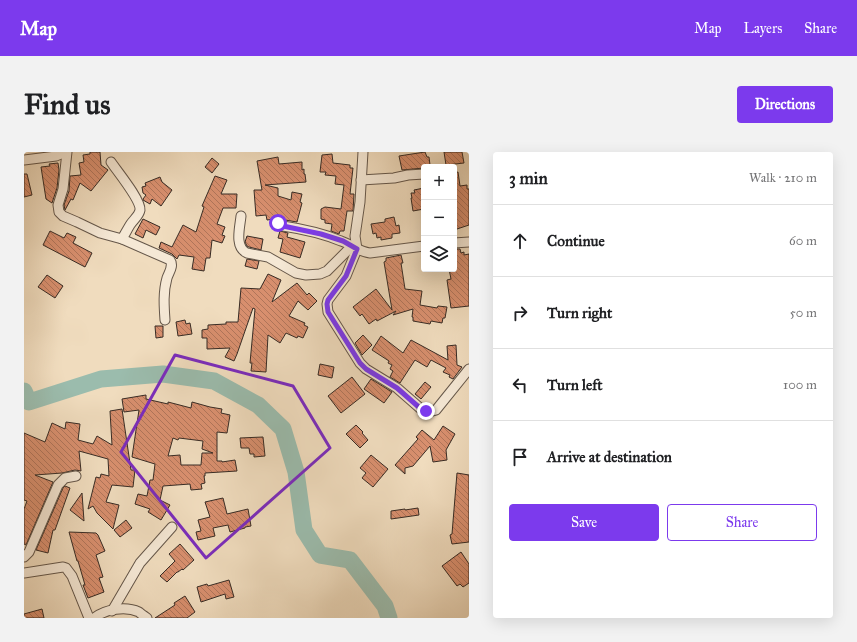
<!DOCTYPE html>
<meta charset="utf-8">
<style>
body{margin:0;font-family:"IM FELL Great Primer",serif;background:#f2f2f2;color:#202124}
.controls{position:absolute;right:12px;top:12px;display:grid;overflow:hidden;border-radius:4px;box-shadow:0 4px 16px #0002}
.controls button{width:36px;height:36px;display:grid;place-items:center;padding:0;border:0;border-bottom:1px solid #e0e0e0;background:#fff;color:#202124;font:20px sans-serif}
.stop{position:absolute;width:12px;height:12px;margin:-9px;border:3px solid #7c3aed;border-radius:50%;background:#fff}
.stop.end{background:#7c3aed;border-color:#fff;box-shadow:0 1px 4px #0008}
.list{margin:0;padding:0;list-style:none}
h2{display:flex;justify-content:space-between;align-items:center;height:52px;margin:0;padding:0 16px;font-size:17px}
h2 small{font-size:13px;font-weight:400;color:#757577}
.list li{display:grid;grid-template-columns:26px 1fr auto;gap:12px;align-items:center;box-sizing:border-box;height:72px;padding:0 16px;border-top:1px solid #e0e0e0}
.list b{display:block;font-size:15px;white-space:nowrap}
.list em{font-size:13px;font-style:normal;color:#757577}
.actions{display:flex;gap:8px;padding:12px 16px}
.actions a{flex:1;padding:9px 0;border:1px solid #7c3aed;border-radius:4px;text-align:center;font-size:14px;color:#7c3aed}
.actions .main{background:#7c3aed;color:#fff}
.icon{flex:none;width:22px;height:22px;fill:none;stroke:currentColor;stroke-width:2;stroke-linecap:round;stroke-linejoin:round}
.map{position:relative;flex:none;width:445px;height:466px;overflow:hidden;border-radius:4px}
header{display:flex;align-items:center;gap:24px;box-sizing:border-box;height:56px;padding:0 20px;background:#7c3aed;color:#fff}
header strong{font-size:19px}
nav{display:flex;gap:22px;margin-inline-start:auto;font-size:14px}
.intro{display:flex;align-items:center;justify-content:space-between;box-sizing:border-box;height:96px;padding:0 24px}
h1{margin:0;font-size:28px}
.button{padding:10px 18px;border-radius:4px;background:#7c3aed;color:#fff;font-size:14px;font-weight:700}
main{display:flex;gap:24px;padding:0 24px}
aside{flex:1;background:#fff;border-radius:4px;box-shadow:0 4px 16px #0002}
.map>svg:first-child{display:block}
</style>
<header>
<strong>Map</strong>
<nav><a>Map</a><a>Layers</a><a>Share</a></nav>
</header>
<div class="intro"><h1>Find us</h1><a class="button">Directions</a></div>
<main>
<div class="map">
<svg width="445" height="466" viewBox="0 0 445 466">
<defs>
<pattern id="building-back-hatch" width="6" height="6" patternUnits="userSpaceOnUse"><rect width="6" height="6" fill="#d88f6e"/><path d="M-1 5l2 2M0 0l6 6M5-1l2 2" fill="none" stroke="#b0755a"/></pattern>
</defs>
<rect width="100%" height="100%" fill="#f0dcbe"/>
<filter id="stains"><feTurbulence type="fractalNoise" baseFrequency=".005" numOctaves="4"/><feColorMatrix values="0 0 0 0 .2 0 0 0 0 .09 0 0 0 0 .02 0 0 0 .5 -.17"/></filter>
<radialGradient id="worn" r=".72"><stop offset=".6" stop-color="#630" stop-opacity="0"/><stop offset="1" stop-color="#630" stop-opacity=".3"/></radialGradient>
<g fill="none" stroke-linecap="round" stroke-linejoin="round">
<polyline stroke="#9bbcad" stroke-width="17" points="0,239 5,250 77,227 139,222 190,229 234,253 259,277 272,320 280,378 296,403 326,408 361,454 365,466"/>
</g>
<g fill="url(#building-back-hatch)" stroke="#372b24" fill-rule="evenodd">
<polygon points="66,0 76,0 77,13 84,18 67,39 56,31 49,48 47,47 41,58 40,53 45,39 46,24 57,23 55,11 60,10 59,3 66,2"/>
<polygon points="401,0 403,5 405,5 406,13 400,15 400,16 378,18 375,4"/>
<polygon points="420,0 438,0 440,11 422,13"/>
<polygon points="308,2 309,11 326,13 326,16 329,16 326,42 330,42 329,59 323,59 320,79 316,79 315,82 307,79 308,72 301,71 301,68 297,67 297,57 301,55 317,57 320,33 311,32 312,24 301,23 302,20 296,20 298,3"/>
<polygon points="254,5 255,12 278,10 278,18 280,17 280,22 281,22 282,30 241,33 254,36 254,44 267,48 268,40 278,42 276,50 278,51 273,70 261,68 259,66 254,65 250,67 243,68 242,63 232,64 230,38 238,38 233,9"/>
<polygon points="188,6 195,12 188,21 181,15"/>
<polygon points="34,11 35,18 33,36 28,51 22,47 17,15 26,14 25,12"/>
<polygon points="434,20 436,34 443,33 443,37 445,37 445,73 430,78 430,21"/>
<polygon points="0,22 3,22 8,43 0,45"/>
<polygon points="191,24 203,28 197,42 213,42 212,56 199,56 193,72 201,75 198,83 201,84 198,91 188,88 186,106 182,106 180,119 168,117 170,105 155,103 153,107 148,102 135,96 137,90 148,95 159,73 172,80 180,55 178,54"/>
<polygon points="136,25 138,30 148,38 137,54 128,47 126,52 119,48 119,47 122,43 119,41 118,35 122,34 121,31"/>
<polygon points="400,36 400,57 389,59 387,46 388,46 387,41 391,41 390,38"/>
<polygon points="370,65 372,74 375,73 376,81 368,82 368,86 357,88 357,85 353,86 352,81 349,82 347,72 361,70 361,67"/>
<polygon points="119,67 136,75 132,83 122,78 119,86 111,82"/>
<polygon points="26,79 40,86 43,81 52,85 49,91 68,101 61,115 19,93"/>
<polygon points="256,79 264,81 263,85 281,90 276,106 256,100 259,87 254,86"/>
<polygon points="223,84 239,87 237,98 225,95 223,94 221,90"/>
<polygon points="430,97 436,97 437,101 440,100 440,103 445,102 445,154 427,156 423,128 427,127 425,117 430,117"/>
<polygon points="377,103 379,111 377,111 381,137 398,139 396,153 413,156 414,154 423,155 421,166 419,166 418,171 407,169 406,172 389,169 389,165 388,165 389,157 369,163 372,159 353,169 352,167 345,172 338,162 336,164 329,155 352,137 368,158 360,110 362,109 362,106"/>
<polygon points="223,107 235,109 233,117 221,114"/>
<polygon points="244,122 257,128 248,150 273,131 283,143 285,141 293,149 284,158 274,149 265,164 281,171 280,173 284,175 279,186 274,184 273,186 262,181 256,191 244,183 242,220 227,219 228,211 226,211 231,157 229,156 213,202 210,209 201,205 206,196 183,197 183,186 178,186 178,178 184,177 184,173 202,172 202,170 214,170 217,136 236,137"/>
<polygon points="23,123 39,134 31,146 14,135"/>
<polygon points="161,168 162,172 166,171 168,182 154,184 152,170"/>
<polygon points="131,174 139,174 139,185 132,186"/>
<polygon points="339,183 348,193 338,203 331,191"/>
<polygon points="357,184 379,201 387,188 424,208 423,194 432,193 433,213 438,215 429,227 425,225 426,223 419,220 422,216 407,208 403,215 391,208 376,231 366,225 369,219 366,217 368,213 364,211 365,209 348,198"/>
<polygon points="296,212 310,215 308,226 294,223"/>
<polygon points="328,225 341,242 317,261 304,244"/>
<polygon points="347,227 368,240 360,251 340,237"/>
<polygon points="401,230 407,235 397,247 391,242"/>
<path d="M 122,243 L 122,247 L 144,252 L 144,250 L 167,256 L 168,250 L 186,255 L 198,257 L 197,261 L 206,263 L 203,281 L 193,280 L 193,309 L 198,309 L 198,310 L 211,308 L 213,319 L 181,321 L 181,324 L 180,324 L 181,331 L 177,332 L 178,337 L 167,338 L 166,332 L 139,334 L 136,348 L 146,353 L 137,368 L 124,360 L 126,357 L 111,352 L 114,342 L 123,344 L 126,328 L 129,328 L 131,312 L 108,305 L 115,258 L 100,260 L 98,247 ZM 149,286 L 154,288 L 155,286 L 179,289 L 178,297 L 189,301 L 178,301 L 177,313 L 157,313 L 156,303 L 144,304 Z"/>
<polygon points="98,257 107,318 111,318 109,335 88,333 82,350 95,353 89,377 73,361 69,354 64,357 72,325 76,326 77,322 85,324 84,307 55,299 57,319 51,318 38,321 11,323 29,330 2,393 0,392 0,357 3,349 0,348 0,281 21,290 28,271 41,277 42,270 56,272 54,288 69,292 73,284 88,293 86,259"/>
<polygon points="332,273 339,280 338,281 344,288 336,296 322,282"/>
<polygon points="419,274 431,282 422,298 423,308 409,310 406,294 389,314 381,316 381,322 371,313 394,287 392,285 398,278 410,288"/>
<polygon points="239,285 241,304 230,305 230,302 226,302 225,296 217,296 216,286"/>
<polygon points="347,303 364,317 349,335 338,326 342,321 336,316"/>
<polygon points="433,321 445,323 445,390 428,392 426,383 428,382"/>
<polygon points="41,334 46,336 31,378 29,378 24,401 12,398 39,336"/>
<polygon points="58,341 60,369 46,358"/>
<polygon points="199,346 203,362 224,357 227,374 221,375 221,376 206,380 204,373 189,376 191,384 174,388 172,380 177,379 174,368 186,365 181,350"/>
<polygon points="394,356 395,363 367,367 367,359 381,357 381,358"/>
<polygon points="102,368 108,376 96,385 90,378"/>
<polygon points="45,380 72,381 74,383 81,399 72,403 79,425 75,426 80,440 64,446 59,433 61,433 54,409 53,409"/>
<polygon points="156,392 170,408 159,418 158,417 154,420 153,420 143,430 136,424 151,409 145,402"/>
<polygon points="437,400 445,412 445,431 439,435 436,432 433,434 418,414"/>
<polygon points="205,428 210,445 202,447 201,442 177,450 173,435 183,432 184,434"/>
<polygon points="161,444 171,460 163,466 131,466 151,453 150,451"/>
<polygon points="18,457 20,466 0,466 0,462"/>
</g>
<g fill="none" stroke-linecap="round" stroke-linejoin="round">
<defs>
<g id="street">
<path d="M 43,0 L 39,37 L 34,53 L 35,60 L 39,64 L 53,70 L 76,81 L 98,87 L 146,108 C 150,114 145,120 143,126 C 139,140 140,154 141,168"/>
<path d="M 339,0 L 336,50 L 331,84 L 333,97 L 322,124 L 304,148 L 303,152 L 304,160 L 336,211 L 342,217 L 373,236 L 397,257 C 403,260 406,260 412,258 L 445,217"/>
<polyline points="0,8 32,4 42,0"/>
<path d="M 87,10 C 93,19 117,48 116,58 C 115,64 109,68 106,73 C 103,78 101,82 98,87"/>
<polyline points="337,28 370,26 384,23 400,22"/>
<path d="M 217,64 C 216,75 210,95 223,101 L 244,105 L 272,121 L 282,123 L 296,122 L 303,119 L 328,94"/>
<path d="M 254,71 L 259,74 C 279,77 298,81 317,89 C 327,92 335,100 346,101 L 400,94"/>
<polyline points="430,91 445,90"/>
<polyline points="0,405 5,400 34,333 41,326 52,324"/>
<polyline points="0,421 39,415 42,416 48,424 65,466"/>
<polyline points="88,459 116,411 148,375"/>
<path d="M 70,466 C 81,457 102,454 115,460 C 117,462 120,464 123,466"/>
</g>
</defs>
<use href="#street" stroke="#65574a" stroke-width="11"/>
<use href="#street" stroke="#f5e8d5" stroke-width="9"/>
</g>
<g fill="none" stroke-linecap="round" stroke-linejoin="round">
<polyline stroke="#7c3aed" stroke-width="5" points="254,71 259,74 297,82 319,89 333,97 322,124 304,148 303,152 304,160 336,211 342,217 373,236 397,257 402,259"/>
</g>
<path fill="none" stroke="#7b2cbf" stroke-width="3" stroke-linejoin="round" d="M 151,203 L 269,234 L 306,296 L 182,406 L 97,300 Z"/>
<rect width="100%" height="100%" filter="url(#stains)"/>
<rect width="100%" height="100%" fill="url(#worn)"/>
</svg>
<div class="controls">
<button>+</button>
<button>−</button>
<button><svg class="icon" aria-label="layers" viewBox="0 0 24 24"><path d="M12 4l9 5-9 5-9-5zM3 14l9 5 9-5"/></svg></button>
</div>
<div class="stop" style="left:254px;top:71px"></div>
<div class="stop end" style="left:402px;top:259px"></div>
</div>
<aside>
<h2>3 min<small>Walk · 210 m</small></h2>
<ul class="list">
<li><svg class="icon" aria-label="ahead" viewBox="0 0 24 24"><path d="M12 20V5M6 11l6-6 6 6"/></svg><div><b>Continue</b></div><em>60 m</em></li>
<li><svg class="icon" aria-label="right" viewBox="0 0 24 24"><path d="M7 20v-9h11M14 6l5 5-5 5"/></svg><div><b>Turn right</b></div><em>50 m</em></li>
<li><svg class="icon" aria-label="left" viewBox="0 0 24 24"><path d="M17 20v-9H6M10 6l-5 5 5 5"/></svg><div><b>Turn left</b></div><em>100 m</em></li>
<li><svg class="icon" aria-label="arrive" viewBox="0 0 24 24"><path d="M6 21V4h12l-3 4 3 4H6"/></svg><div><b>Arrive at destination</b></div></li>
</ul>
<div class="actions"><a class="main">Save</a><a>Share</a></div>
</aside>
</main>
